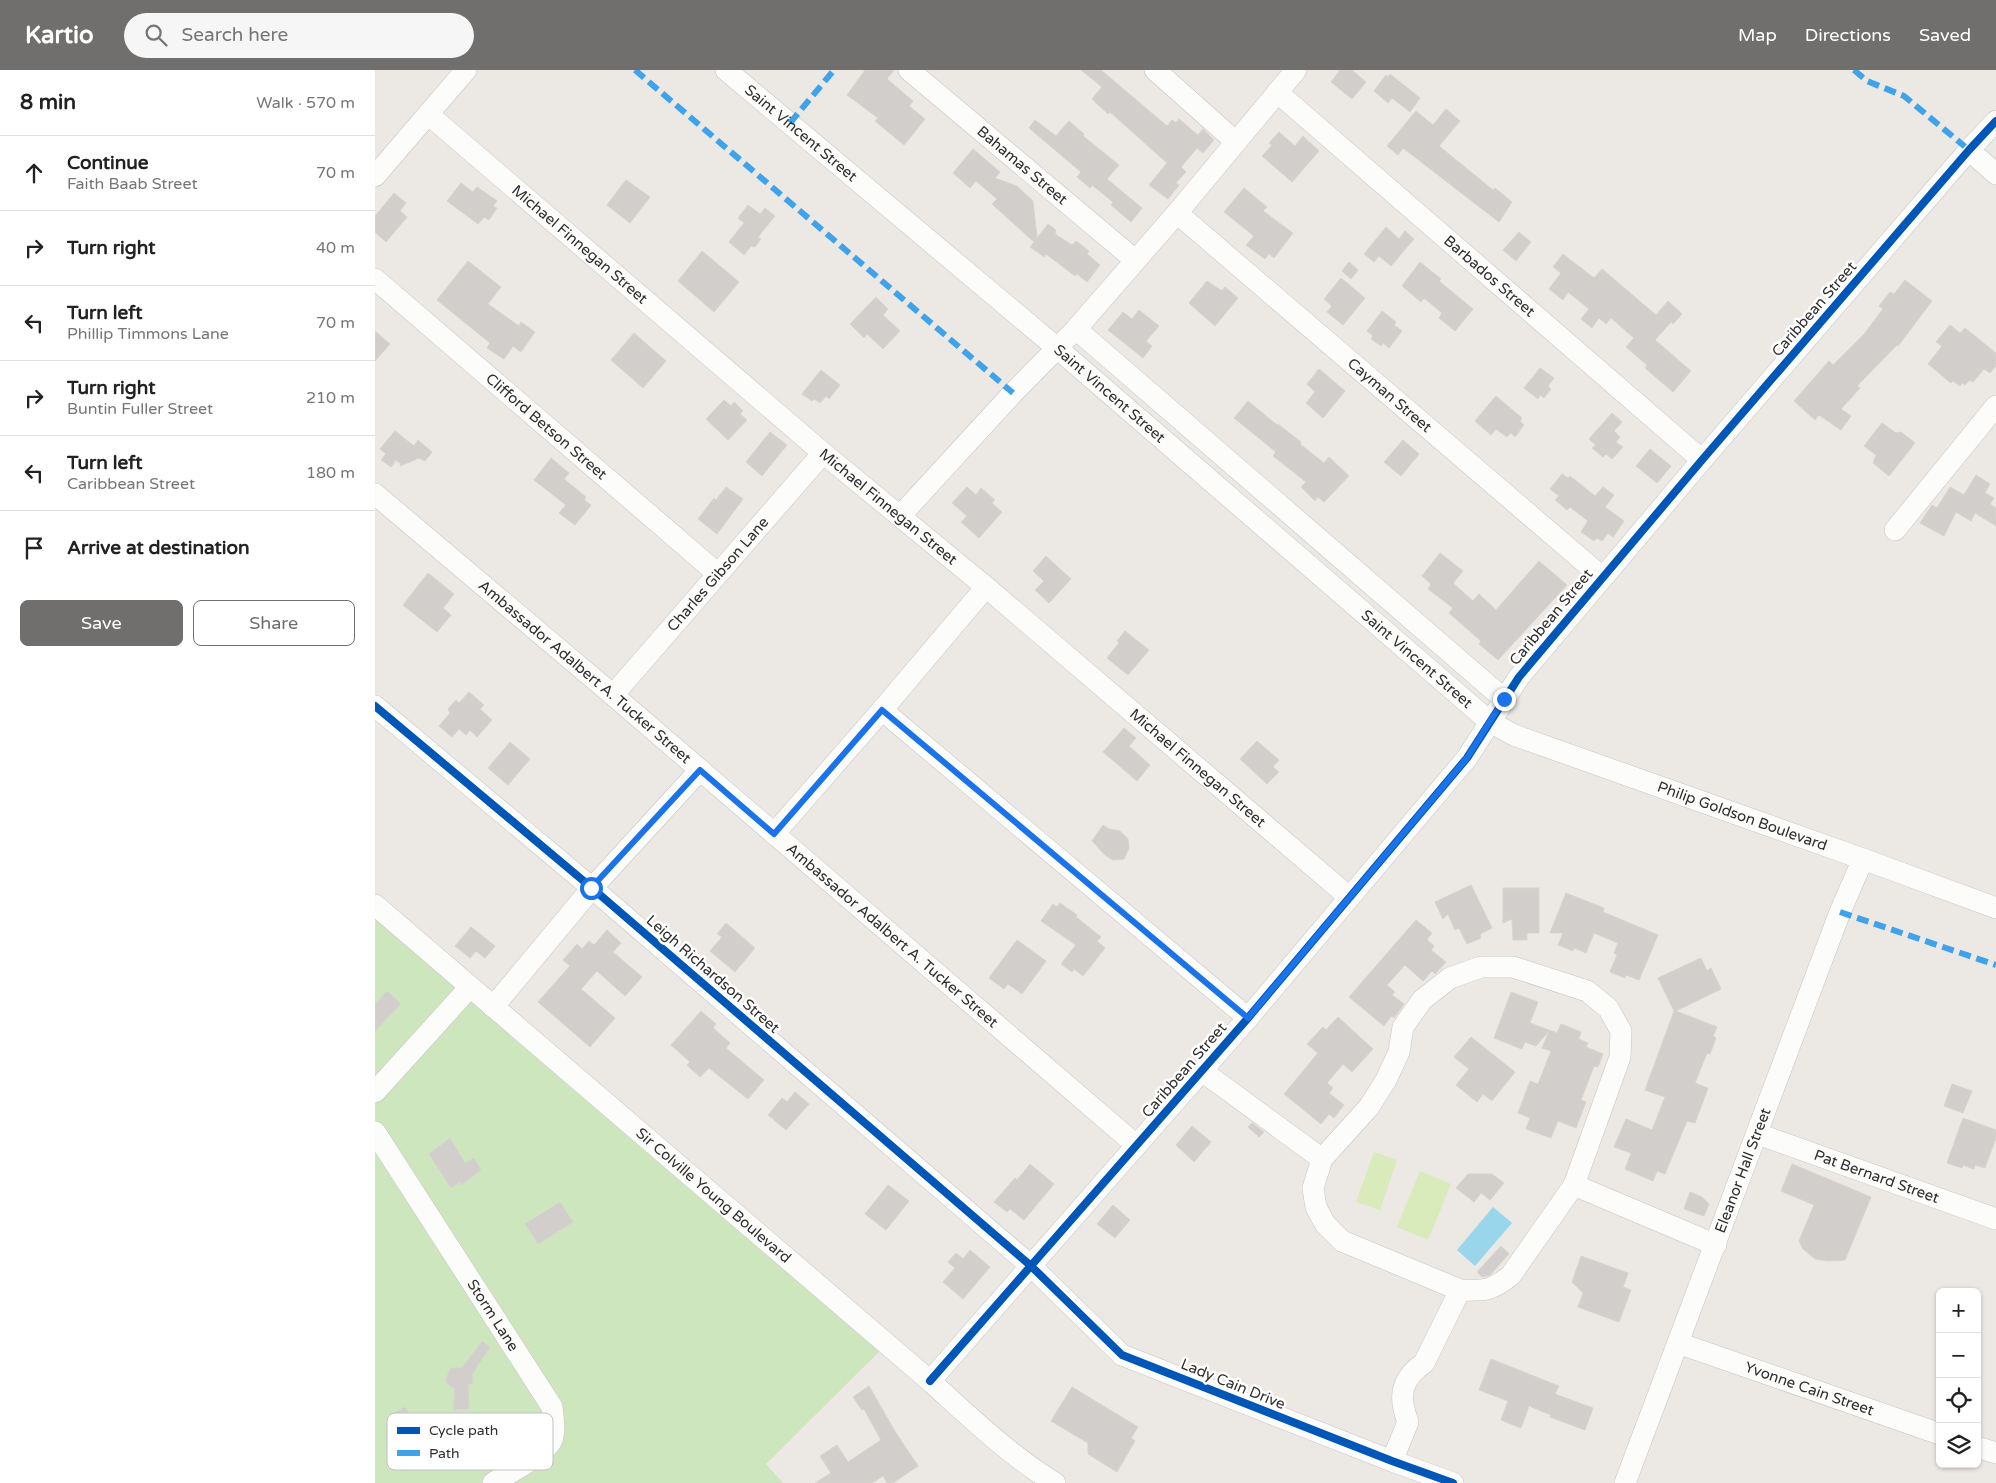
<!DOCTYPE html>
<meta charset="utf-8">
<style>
body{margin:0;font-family:"Varela Round",sans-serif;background:#f6f6f6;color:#222}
.controls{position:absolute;right:15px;bottom:15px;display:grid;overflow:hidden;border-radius:8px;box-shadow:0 1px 4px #0004}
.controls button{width:45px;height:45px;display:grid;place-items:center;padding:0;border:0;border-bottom:1px solid #e0e0e0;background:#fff;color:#222;font:25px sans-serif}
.stop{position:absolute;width:15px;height:15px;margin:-11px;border:4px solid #1a73e8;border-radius:50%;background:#fff}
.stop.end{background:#1a73e8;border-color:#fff;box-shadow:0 1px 5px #0008}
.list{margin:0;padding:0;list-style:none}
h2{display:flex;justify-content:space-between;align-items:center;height:65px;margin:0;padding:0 20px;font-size:21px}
h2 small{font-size:16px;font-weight:400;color:#767676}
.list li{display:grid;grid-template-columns:32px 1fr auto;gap:15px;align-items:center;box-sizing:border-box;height:75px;padding:0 20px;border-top:1px solid #e0e0e0}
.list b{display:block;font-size:19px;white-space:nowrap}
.list p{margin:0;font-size:16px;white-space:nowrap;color:#767676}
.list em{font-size:16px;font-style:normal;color:#767676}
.actions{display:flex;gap:10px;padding:15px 20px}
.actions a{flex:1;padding:11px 0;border:1px solid #706f6e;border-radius:8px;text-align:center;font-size:18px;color:#706f6e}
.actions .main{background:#706f6e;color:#fff}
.icon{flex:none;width:28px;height:28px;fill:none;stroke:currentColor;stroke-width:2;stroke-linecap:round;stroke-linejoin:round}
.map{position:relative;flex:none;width:1621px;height:1413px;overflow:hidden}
header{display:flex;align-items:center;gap:30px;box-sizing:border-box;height:70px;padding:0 25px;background:#706f6e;color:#fff}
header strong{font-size:24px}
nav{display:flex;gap:28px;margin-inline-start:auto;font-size:18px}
.search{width:350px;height:45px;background:#f6f6f6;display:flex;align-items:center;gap:12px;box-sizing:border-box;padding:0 18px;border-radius:28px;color:#767676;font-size:19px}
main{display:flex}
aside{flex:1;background:#fff}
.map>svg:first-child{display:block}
</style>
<header>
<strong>Kartio</strong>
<div class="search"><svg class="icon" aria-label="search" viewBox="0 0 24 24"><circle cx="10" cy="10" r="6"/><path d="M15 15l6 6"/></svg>Search here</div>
<nav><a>Map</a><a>Directions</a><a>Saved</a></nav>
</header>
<main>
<aside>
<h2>8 min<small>Walk · 570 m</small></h2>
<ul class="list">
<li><svg class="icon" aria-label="ahead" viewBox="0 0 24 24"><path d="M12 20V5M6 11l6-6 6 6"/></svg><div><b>Continue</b><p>Faith Baab Street</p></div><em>70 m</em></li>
<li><svg class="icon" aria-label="right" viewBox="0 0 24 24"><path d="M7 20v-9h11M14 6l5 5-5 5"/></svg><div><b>Turn right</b></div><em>40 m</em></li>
<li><svg class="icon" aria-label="left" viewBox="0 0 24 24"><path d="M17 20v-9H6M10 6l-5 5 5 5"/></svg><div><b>Turn left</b><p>Phillip Timmons Lane</p></div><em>70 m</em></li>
<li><svg class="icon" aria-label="right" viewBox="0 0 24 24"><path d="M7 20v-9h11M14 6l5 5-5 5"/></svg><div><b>Turn right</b><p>Buntin Fuller Street</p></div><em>210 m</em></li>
<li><svg class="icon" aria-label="left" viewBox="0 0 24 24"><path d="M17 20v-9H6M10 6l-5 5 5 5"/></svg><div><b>Turn left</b><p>Caribbean Street</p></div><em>180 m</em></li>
<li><svg class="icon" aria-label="arrive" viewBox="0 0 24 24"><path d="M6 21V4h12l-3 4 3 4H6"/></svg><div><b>Arrive at destination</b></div></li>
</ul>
<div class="actions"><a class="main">Save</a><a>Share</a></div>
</aside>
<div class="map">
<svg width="1621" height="1413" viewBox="0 0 1621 1413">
<rect width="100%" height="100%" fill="#ece8e4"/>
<polygon fill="#cee6be" points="0,846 512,1274 391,1394 408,1413 0,1413"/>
<g fill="#d9eabb">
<polygon points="999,1082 1022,1090 1005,1140 981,1132"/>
<polygon points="1045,1101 1076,1114 1053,1170 1022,1157"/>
</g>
<polygon fill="#99d6ec" points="1118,1137 1137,1153 1100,1196 1082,1180"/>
<g fill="#d1cecb" stroke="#d7d4d0">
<polygon points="490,0 519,0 512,9 538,31 534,36 550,49 529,75 500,51 503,48 472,25"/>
<polygon points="706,0 726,0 792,56 797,50 801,53 804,49 823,65 828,59 839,70 828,83 822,78 806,97 811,102 801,113 804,115 793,129 774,115 792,93 735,42 733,44 717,29 727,17"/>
<polygon points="965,0 977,0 991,12 977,29 956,12"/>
<polygon points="1015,4 1045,28 1035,42 1017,28 1013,33 999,21 1011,5 1013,7"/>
<polygon points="1071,39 1085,51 1064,76 1118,120 1120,118 1137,132 1124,152 1028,78 1023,85 1012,76 1041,41 1058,55"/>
<polygon points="660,50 681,66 694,51 709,64 708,66 744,95 732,109 767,138 756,152 736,135 738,132 717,115 715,118 702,107 706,102 654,58"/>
<polygon points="904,62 920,76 928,66 944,81 917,112 887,86 897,75 894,73"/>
<polygon points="598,79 625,102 620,108 642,116 658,131 662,168 673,154 681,160 680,164 697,175 701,171 714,181 712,184 725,195 712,212 702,204 700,206 671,184 669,187 655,177 659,172 617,134 622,129 601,111 595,118 578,103"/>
<polygon points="251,110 275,127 255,153 232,135"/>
<polygon points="86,113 98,122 102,117 122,131 118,136 122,138 114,150 109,147 103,154 72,131"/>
<polygon points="869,118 892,137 888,141 918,163 899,188 894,184 890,189 871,175 879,166 849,142"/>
<polygon points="19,123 31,133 25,141 32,147 11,172 0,162 0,146"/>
<polygon points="373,135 385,144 390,138 400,146 383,167 386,169 380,177 376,176 369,185 354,172 369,153 363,148"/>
<polygon points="1011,157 1024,169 1030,161 1039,169 1016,196 1004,186 999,192 989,184"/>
<polygon points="1144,162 1156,172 1141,191 1128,180"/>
<polygon points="327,181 364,212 339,242 303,211"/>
<polygon points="1188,184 1219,208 1227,199 1281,245 1293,231 1307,244 1298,254 1296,252 1280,270 1316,301 1298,322 1270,298 1272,295 1251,277 1259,268 1236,248 1231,254 1224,248 1217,258 1206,249 1214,239 1193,222 1188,230 1174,219 1186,203 1178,197"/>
<polygon points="93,191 126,217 113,234 144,256 146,252 160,262 146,282 138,276 129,289 112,278 115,273 62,230"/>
<polygon points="974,192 983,200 976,209 967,201"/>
<polygon points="1045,192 1066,209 1064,211 1098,239 1080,261 1064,248 1067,243 1049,228 1046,232 1027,216"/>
<polygon points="966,208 990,228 968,255 952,242 957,236 949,229"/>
<polygon points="1530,210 1557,231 1523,276 1522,275 1482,316 1485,318 1466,339 1476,346 1466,360 1444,345 1440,350 1419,331 1454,291 1458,295 1490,263 1508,239 1504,236 1515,222 1519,224"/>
<polygon points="832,211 847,221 850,217 863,228 840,256 814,233"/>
<polygon points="501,227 513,239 508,245 525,261 508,279 492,264 489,268 475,254"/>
<polygon points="764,240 784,256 771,271 777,276 768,288 733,260 748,242 757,249"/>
<polygon points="1007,241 1021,252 1019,255 1027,261 1014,278 1008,273 1006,276 996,269 998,266 992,261"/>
<polygon points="1575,255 1585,263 1590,258 1621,283 1621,296 1615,303 1609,299 1598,312 1595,310 1590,315 1587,313 1585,316 1578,311 1576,313 1553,294 1567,276 1561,272"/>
<polygon points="0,261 15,274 0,291"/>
<polygon points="259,263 291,291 268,318 236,290"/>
<polygon points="1165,298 1179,308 1173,316 1176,319 1169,328 1165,325 1163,329 1149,318"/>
<polygon points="944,299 970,321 948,348 931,333 940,322 932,314"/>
<polygon points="446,300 465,315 454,329 451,326 445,333 439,329 437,331 427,324"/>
<polygon points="1121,326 1147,348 1145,351 1149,355 1140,367 1136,363 1132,367 1121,359 1116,365 1100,351"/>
<polygon points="349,330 356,336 359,332 368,341 365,344 372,350 353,370 331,349"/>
<polygon points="873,331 902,355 903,354 926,372 925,374 949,393 954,387 974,406 949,432 943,427 940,431 926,417 931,412 898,386 901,382 859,348"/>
<polygon points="1237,343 1247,352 1239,361 1245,367 1241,372 1248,377 1237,389 1231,384 1228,387 1217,378 1221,375 1214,369"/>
<polygon points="1507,353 1521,363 1526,362 1540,373 1514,406 1498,393 1501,385 1489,376"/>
<polygon points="20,361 39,376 43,370 57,382 50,391 44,388 25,396 26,394 21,390 16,397 6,390 11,384 5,379"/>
<polygon points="395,362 412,375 387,406 371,392"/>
<polygon points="1028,370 1044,384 1026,406 1009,392"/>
<polygon points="1275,379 1296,396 1282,413 1261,396"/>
<polygon points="176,388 194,403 189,409 211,427 209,430 216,435 200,455 184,443 191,435 159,410"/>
<polygon points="1187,404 1193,408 1195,406 1220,426 1228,417 1239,425 1230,437 1249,451 1238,467 1233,463 1227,471 1222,468 1219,471 1206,462 1213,451 1195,437 1192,440 1180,430 1184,426 1175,419"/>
<polygon points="1601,405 1615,414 1610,423 1619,428 1615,434 1621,438 1621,456 1600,443 1596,451 1581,442 1569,466 1545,453 1557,435 1562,438 1575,417 1589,425"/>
<polygon points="351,417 368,429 342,464 323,449 339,428 341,430"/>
<polygon points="592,417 601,425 606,418 620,430 617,433 627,442 604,468 586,452 592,446 577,433"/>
<polygon points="1065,483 1088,501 1078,513 1098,531 1104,524 1121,540 1164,491 1192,515 1123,590 1104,574 1106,571 1074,543 1078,538 1053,519 1056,514 1047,506"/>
<polygon points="671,486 696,509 674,533 660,520 669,511 658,501"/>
<polygon points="53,503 79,524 68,538 76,545 62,562 28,535"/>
<polygon points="750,561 774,580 753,605 732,588 744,573 742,571"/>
<polygon points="94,622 109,635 105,639 117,650 102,667 95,660 91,665 84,659 77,667 64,656 75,643 73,639 81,630 84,633"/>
<polygon points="749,658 761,668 754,676 775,695 762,711 728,682"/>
<polygon points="882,671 904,690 898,697 904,702 892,714 865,689"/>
<polygon points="135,672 155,689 133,715 113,698"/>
<polygon points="728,755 734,759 745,761 753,769 754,778 749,789 738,790 731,786 717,771"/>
<polygon points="1096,815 1117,858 1105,864 1106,868 1092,874 1084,858 1080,860 1073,844 1068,849 1060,832"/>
<polygon points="1128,818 1164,818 1164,863 1152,863 1152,870 1138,870 1137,849 1128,853"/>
<polygon points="1191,823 1229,838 1228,842 1283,865 1264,910 1251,905 1250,908 1235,902 1242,885 1239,883 1243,873 1219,863 1211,883 1199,878 1198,881 1183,875 1188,863 1175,863"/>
<polygon points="685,833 702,845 701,847 726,867 722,871 730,878 708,906 699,899 697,902 686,894 701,875 666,851 678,834 682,837"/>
<polygon points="1041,850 1057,863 1052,870 1059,876 1056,880 1071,892 1060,904 1057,901 1048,911 1030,895 1012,915 1020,922 1017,925 1029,934 1019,948 1016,946 1009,956 974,927"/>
<polygon points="351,853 380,878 360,902 335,881 347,867 342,864"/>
<polygon points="96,857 120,876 110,888 101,881 95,888 80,876"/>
<polygon points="232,860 246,873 238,882 267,907 250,926 222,901 206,919 240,948 215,977 163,932 195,896 188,890 202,874 207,879 214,871 219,875"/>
<polygon points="642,870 671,891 647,924 633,914 629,919 614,908"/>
<polygon points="1326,888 1332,901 1336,898 1346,919 1301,941 1342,957 1338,966 1341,968 1335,984 1332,983 1320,1013 1333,1018 1320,1053 1312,1051 1290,1104 1282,1101 1278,1111 1250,1099 1256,1083 1239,1077 1251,1049 1277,1060 1290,1027 1270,1020 1299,941 1283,908"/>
<polygon points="12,921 26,934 0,961 0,934"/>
<polygon points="1136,922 1163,932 1155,953 1182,963 1186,954 1206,962 1204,969 1213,973 1211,977 1228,984 1223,997 1219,996 1206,1030 1211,1032 1201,1058 1183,1051 1176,1068 1151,1059 1155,1048 1143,1043 1155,1011 1163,1014 1176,981 1167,978 1174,961 1161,976 1150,972 1147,979 1119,968"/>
<polygon points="326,941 341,954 338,958 355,973 351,978 389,1010 373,1029 334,998 325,1007 312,995 315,992 296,975"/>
<polygon points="963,947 998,979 977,1002 968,994 952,1013 958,1018 954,1023 969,1035 959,1048 954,1044 946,1054 909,1024 943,983 932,974 948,957 951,960"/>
<polygon points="1096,967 1140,1002 1117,1031 1108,1024 1102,1032 1081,1015 1094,999 1079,987"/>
<polygon points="1577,1014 1597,1021 1588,1043 1569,1036"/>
<polygon points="420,1022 434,1034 411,1060 393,1045 407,1028 412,1032"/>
<polygon points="1588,1048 1621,1060 1621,1068 1610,1098 1600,1095 1599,1099 1588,1095 1587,1098 1572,1093"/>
<polygon points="877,1053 889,1062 884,1067 873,1057"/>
<polygon points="817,1056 836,1072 819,1092 801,1075"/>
<polygon points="75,1068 90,1093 99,1088 106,1100 86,1115 85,1112 76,1118 54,1084"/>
<polygon points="655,1094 679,1114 649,1150 635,1139 632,1142 619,1132 640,1108 642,1110"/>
<polygon points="1417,1094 1496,1127 1470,1190 1453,1191 1440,1189 1428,1179 1424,1171 1439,1135 1406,1121"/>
<polygon points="1093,1104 1117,1104 1129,1113 1115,1130 1106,1123 1099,1132 1081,1118"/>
<polygon points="513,1115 534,1131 511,1160 490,1144"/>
<polygon points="1315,1122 1327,1127 1334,1134 1329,1146 1309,1139"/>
<polygon points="185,1132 198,1152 163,1174 150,1154"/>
<polygon points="738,1135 755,1150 740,1168 722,1154"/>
<polygon points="1126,1176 1134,1184 1115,1205 1107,1207 1102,1202"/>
<polygon points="595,1180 615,1197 588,1229 568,1212 580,1198 573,1192 581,1183 588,1189"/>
<polygon points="1206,1186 1253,1203 1248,1217 1256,1220 1244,1252 1203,1237 1208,1223 1197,1212"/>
<polygon points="107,1271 115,1277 97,1304 98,1313 93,1315 94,1339 78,1340 80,1320 71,1312 72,1306 76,1298 87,1298"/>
<polygon points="1116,1289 1184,1316 1180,1324 1218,1338 1210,1360 1175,1347 1176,1345 1154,1336 1146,1358 1126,1350 1133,1331 1104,1320"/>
<polygon points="494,1316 521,1363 543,1396 518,1413 512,1413 508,1406 497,1413 440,1413 456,1403 445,1386 462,1375 473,1392 506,1370 489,1339 487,1340 478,1327"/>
<polygon points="697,1317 763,1357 756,1368 760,1371 742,1402 713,1384 713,1373 676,1351"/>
<polygon points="30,1337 38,1349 21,1359 13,1347"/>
</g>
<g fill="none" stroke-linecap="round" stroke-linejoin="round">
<defs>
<g id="minor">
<path id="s1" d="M 351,0 L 682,278 L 1115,652 L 1139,665 L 1488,789 L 1621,838"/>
<path id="s2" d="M 534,0 L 760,190"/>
<polyline points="780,0 861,72"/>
<path id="s3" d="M 902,22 L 1327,390"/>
<path id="s4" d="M 53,44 L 448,383 L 611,517 L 974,827"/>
<polyline points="1594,80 1621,104"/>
<polyline points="0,106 91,0"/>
<path id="s5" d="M 802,143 L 1227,507"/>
<path id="s6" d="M 0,209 L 343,504"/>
<polyline points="701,259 1129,629"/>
<path id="s7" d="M 0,424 L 238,625 L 761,1075"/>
<polyline points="525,446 638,323 701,259 802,143 921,0"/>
<polyline points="1520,460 1621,336"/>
<path id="s8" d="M 238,625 L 448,383"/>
<polyline points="0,636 217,818 656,1196 747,1285 1017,1391 1078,1413"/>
<polyline points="507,640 873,948"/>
<polyline points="399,764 507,640 611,517"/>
<path id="s9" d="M 0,835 L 555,1311 C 595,1347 634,1385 680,1413"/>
<path d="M 1106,897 L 1138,897 L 1212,921 L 1233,938 L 1246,961 L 1245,987 L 1199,1115 L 1136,1205 C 1117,1221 1109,1221 1085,1220 L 967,1171 L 950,1154 L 941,1137 L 938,1118 L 947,1089 L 994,1037 L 1011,1010 L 1024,982 L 1028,957 L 1047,930 L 1075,908 Z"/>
<polyline points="118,937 217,818 325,700"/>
<polyline points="827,1001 947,1089"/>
<polyline points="0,1022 95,917"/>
<path id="s10" d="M 0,1062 L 177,1337 C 178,1348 181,1363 176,1372 C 168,1386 132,1404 118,1413"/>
<path id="s11" d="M 1383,1064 L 1621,1149"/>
<polyline points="1199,1115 1341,1175"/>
<path id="s12" d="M 1303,1273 L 1565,1364"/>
<polyline points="555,1311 873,948 1092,688 1144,607 1327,390 1594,80 1621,51"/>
<polyline points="1602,1377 1621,1383"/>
<path d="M 1017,1391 L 1033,1352 C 1023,1326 1026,1309 1049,1293 L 1085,1220"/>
<path id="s13" d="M 1250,1413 L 1465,842 L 1488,789"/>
</g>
</defs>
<use href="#minor" stroke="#c5c4c5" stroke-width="22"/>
<use href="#minor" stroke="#fcfcfb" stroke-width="21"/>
<g stroke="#3ea3eb" stroke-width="6" stroke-dasharray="12 6" stroke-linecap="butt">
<polyline points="260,0 638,323"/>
<polyline points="1479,0 1492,11 1529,26 1594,80"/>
<polyline points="415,53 459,0"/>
<polyline points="1465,842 1621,895"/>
</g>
<defs>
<g id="cycleway">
<polyline points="0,636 217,818 656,1196 747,1285 1017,1391 1078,1413"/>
<polyline points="555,1311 873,948 1092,688 1144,607 1327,390 1594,80 1621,51"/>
</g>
</defs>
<use href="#cycleway" stroke="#fff" stroke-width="11"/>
<use href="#cycleway" stroke="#0057b8" stroke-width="8"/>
</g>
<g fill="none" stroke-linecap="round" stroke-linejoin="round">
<polyline stroke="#1a73e8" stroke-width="6" points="216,818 325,700 399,764 507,640 873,948 1092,688 1129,629"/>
</g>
<g text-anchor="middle" stroke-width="5" stroke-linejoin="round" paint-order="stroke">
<g font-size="15" fill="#2e2e2e" stroke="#fff">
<text dy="5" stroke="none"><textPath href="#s1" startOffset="98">Saint Vincent Street</textPath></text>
<text dy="5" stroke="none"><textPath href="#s2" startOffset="148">Bahamas Street</textPath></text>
<text dy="5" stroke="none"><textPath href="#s4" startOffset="200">Michael Finnegan Street</textPath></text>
<text dy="5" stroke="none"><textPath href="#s3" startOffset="281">Barbados Street</textPath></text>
<text transform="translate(1439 239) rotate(-49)" y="5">Caribbean Street</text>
<text dy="5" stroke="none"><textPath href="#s1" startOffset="502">Saint Vincent Street</textPath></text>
<text dy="5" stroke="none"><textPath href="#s5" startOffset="280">Cayman Street</textPath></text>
<text dy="5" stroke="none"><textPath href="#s6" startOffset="226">Clifford Betson Street</textPath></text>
<text dy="5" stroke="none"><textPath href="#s4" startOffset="605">Michael Finnegan Street</textPath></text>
<text dy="5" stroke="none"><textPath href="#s8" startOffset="160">Charles Gibson Lane</textPath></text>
<text transform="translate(1176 547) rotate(-50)" y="5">Caribbean Street</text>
<text dy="5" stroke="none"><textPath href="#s1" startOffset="908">Saint Vincent Street</textPath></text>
<text dy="5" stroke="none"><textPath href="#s7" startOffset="275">Ambassador Adalbert A. Tucker Street</textPath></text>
<text dy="5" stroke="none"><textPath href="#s4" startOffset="1010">Michael Finnegan Street</textPath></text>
<text dy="5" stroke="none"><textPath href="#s1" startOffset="1274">Philip Goldson Boulevard</textPath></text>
<text dy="5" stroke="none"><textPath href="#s7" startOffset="680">Ambassador Adalbert A. Tucker Street</textPath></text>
<text transform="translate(338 904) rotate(41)" y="5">Leigh Richardson Street</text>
<text transform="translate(809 1000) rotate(-49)" y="5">Caribbean Street</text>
<text dy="5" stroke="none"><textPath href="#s13" startOffset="334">Eleanor Hall Street</textPath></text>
<text dy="5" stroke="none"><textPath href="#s11" startOffset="126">Pat Bernard Street</textPath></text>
<text dy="5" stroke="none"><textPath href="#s9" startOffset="446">Sir Colville Young Boulevard</textPath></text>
<text dy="5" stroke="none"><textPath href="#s10" startOffset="218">Storm Lane</textPath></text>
<text transform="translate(858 1314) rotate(22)" y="5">Lady Cain Drive</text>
<text dy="5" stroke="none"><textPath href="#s12" startOffset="139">Yvonne Cain Street</textPath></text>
</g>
</g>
<rect x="12" y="1343" width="166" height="57" rx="8" fill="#fff" stroke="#c0c0c0" stroke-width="1"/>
<rect x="22" y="1357" width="23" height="7" fill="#0057b8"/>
<rect x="22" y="1380" width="23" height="6" fill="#3ea3eb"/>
<g font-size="14" fill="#2e2e2e">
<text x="54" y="1365">Cycle path</text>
<text x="54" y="1388">Path</text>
</g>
</svg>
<div class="controls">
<button>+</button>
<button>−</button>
<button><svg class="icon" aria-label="locate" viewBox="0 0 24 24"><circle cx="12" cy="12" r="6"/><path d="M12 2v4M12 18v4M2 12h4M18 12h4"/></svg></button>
<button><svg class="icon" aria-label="layers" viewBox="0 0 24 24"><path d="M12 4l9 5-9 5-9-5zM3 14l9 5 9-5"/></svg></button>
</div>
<div class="stop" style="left:216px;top:818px"></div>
<div class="stop end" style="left:1129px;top:629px"></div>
</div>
</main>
